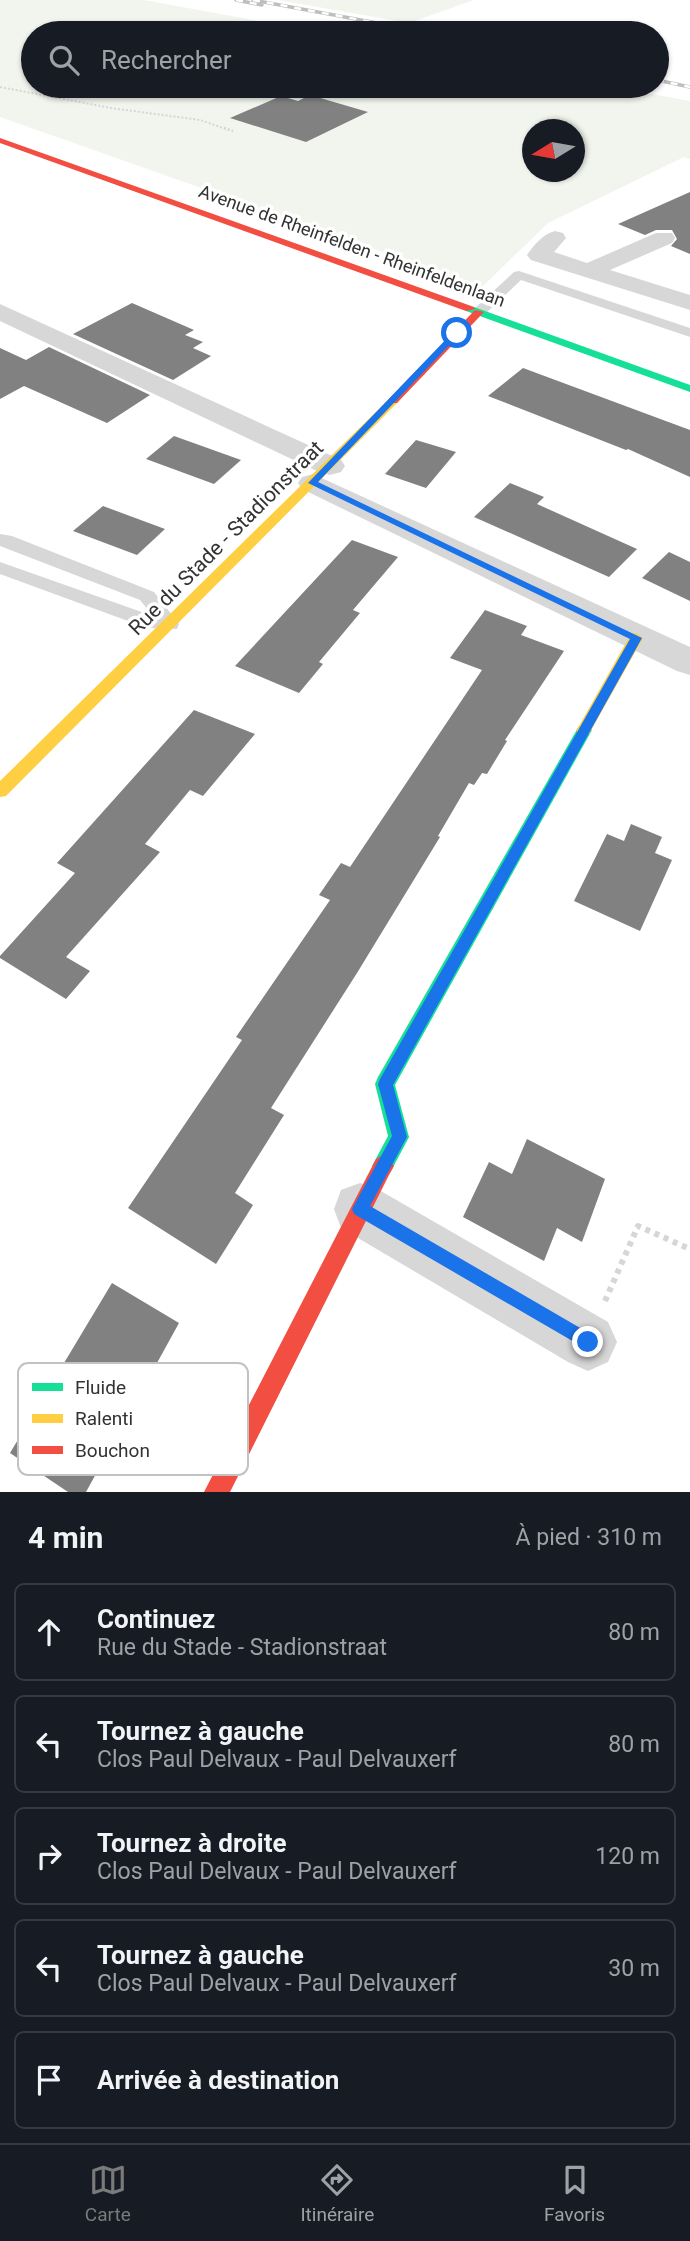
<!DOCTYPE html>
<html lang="fr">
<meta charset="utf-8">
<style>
body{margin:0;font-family:Roboto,sans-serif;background:#20242c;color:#f1f3f6}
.compass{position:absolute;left:522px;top:119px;width:63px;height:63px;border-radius:50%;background:#171b24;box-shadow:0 2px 5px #0004;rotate:259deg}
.stop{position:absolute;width:21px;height:21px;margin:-16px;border:5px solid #1a73e8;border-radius:50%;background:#fff}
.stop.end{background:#1a73e8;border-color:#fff;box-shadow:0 2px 7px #0008}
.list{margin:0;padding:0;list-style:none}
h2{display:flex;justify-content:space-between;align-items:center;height:91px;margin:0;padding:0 28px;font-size:30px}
h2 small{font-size:23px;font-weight:400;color:#9ea1a6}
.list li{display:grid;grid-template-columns:46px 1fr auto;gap:21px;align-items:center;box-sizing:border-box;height:98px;margin:0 14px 14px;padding:0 14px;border:2px solid #363941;border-radius:10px}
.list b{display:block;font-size:26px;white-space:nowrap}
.list p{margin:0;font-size:23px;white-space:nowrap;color:#9ea1a6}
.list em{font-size:23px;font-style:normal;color:#9ea1a6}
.icon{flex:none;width:38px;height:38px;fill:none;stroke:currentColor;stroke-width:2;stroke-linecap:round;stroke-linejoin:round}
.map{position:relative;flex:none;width:690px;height:1492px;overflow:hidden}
.search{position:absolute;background:#171b24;box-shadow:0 2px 5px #0004;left:21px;right:21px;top:21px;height:77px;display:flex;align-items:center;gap:18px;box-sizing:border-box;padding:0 24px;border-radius:38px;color:#9ea1a6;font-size:26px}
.sheet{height:651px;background:#171b24}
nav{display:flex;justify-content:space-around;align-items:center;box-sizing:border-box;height:98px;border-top:2px solid #363941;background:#171b24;font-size:19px;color:#9ea1a6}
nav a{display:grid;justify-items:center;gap:4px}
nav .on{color:#7a7a7a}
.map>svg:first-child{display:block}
</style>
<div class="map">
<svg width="690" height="1492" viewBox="0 0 690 1492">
<rect width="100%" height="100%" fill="#fff"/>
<g fill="#f1f5ed" fill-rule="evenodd">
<path d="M 0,0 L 144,0 L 324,33 L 33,33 L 33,86 L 609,86 L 690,101 L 690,159 L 684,157 L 548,223 L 482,287 L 0,117 ZM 532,130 L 574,130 L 574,172 L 532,172 Z"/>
<polygon points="278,0 474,0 409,23"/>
</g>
<g fill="#818181">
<polygon points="310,95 368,112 306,142 230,118 281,96 298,101"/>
<polygon points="690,192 690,254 671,246 677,239 672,230 656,230 645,235 618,224"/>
<polygon points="132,303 194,330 185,335 203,342 193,348 211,356 173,380 73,334"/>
<polygon points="49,347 150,395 107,423 24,386 0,399 0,348 26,360"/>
<polygon points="523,368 690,430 690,477 628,449 626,450 488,396"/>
<polygon points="174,436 241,460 214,484 146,459"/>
<polygon points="416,440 456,452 426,488 385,474"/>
<polygon points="510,483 544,497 537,504 637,549 609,577 474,517"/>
<polygon points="103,506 165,529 137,555 73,531"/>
<polygon points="352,540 398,557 353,610 360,613 319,662 323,664 299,693 235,666"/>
<polygon points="669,552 690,562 690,601 642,578"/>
<polygon points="485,610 527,626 521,635 564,651 505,740 507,741 487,774 482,773 474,785 469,783 438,836 440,837 357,973 271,1108 284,1115 235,1193 253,1205 216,1264 128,1208 242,1040 236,1037 330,900 319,895 341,863 350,867 482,670 450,658"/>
<polygon points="194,710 255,734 203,796 190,790 145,844 160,852 66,957 90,971 66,999 0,958 0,956 75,873 57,863"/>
<polygon points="631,824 662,837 655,853 672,860 640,931 574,901 607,834 624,841"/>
<polygon points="527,1139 605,1179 582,1242 557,1228 544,1261 463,1217 489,1162 512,1174"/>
<polygon points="112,1283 179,1323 86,1492 68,1492 10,1453"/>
</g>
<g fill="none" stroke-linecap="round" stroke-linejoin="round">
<polyline stroke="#d6d6d6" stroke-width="2" stroke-dasharray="2 2" stroke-linecap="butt" points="0,87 111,108 200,120 229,130"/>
<polyline stroke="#d6d6d6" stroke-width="2.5" stroke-dasharray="2 2" stroke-linecap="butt" points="224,128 233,131"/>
<polyline stroke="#d6d6d6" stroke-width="6" stroke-dasharray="5 5" stroke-linecap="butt" points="605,1301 638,1226 690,1249"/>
<g fill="#d7d7d7" fill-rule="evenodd">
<polygon points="519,271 690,328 690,337 521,280 484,315 474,315 474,309 514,272"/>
<polygon points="0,534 12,536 154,592 179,624 177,629 147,628 0,574 0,562 153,616 140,600 0,546"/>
</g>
<g fill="#d7d7d7" fill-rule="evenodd">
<path d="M 555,231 L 563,233 L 566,238 L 554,252 L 587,263 L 656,233 L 672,233 L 675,238 L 672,243 L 610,270 L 690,295 L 690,310 L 531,260 L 527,255 C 534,245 543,234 555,231 Z"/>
<polygon points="0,304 341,460 345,466 341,472 330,475 319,472 0,321"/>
<polygon points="313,474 690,647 690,675 677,671 302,489 298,483 302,477"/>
<polygon points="360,1183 379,1190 608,1322 617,1342 608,1362 588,1371 568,1362 341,1228 334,1209 341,1190"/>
</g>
<g fill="#16e098" fill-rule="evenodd">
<polygon points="466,307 474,307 690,385 690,392 466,311"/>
<polygon points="584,724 592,730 395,1085 409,1137 390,1173 383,1177 376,1173 372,1166 388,1136 375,1084 378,1077 579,726"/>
</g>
<g fill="#ffcf43" fill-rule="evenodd">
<polygon points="393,398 399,401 397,403 6,796 0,797 0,781 389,399"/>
<polygon points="636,633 643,638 589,734 579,734 576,730 579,726 631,634"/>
</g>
<g fill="#f24e42" fill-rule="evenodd">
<polygon points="0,138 474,307 475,309 466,311 0,143"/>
<polygon points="475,310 484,312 397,403 389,403 389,399"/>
<polygon points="383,1155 390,1159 394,1166 390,1173 230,1492 204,1492 376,1159"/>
</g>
<defs>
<g id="rail">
<polyline points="236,0 262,5"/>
<polyline points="253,0 431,33"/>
<polyline points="657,80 690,87"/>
</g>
</defs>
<use href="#rail" stroke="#bebebe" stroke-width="3.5"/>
<use href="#rail" stroke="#fff" stroke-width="2.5" stroke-dasharray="7" stroke-linecap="butt"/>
</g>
<polygon fill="#1a73e8" points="454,331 461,333 318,482 642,638 393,1085 407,1137 370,1206 594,1336 596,1342 594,1348 588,1350 354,1214 352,1209 392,1136 378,1084 380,1079 630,639 308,483"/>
<g text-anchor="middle" stroke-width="7" stroke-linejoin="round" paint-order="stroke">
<g font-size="18" fill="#333" stroke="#fff">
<text transform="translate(352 246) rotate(20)" y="6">Avenue de Rheinfelden - Rheinfeldenlaan</text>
</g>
<g font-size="21" fill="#333" stroke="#fff">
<text transform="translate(226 538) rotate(-45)" y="7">Rue du Stade - Stadionstraat</text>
</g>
</g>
<rect x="18" y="1363" width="230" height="112" rx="10" fill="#fff" stroke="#c2c2c2" stroke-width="2"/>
<rect x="32" y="1383" width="31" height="8" fill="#16e098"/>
<rect x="32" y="1414" width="31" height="9" fill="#ffcf43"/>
<rect x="32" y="1446" width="31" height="8" fill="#f24e42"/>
<g font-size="19" fill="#333">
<text x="75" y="1394">Fluide</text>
<text x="75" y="1425">Ralenti</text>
<text x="75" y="1457">Bouchon</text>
</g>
</svg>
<svg class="compass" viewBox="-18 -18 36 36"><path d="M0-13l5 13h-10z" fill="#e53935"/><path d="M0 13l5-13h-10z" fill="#9ea1a6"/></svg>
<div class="stop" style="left:457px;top:333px"></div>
<div class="stop end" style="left:588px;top:1342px"></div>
<div class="search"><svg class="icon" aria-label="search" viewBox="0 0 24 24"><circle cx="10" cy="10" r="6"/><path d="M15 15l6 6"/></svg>Rechercher</div>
</div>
<section class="sheet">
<h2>4 min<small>À pied · 310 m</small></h2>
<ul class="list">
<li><svg class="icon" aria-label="ahead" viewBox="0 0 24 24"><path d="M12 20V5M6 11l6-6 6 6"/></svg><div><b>Continuez</b><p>Rue du Stade - Stadionstraat</p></div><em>80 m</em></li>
<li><svg class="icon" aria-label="left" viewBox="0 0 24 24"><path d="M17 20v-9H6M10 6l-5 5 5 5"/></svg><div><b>Tournez à gauche</b><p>Clos Paul Delvaux - Paul Delvauxerf</p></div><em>80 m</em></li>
<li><svg class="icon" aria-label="right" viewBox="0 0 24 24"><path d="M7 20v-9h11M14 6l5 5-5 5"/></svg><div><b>Tournez à droite</b><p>Clos Paul Delvaux - Paul Delvauxerf</p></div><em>120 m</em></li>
<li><svg class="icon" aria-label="left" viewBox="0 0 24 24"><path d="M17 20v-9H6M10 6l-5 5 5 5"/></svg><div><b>Tournez à gauche</b><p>Clos Paul Delvaux - Paul Delvauxerf</p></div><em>30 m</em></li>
<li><svg class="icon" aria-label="arrive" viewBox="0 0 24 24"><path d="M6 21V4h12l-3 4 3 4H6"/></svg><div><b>Arrivée à destination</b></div></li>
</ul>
</section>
<nav>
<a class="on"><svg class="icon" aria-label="map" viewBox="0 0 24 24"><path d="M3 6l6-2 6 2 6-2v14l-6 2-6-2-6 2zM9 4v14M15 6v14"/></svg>Carte</a>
<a><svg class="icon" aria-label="directions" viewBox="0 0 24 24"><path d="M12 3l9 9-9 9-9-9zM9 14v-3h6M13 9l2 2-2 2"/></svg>Itinéraire</a>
<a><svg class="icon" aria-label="saved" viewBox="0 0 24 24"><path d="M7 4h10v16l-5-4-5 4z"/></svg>Favoris</a>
</nav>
